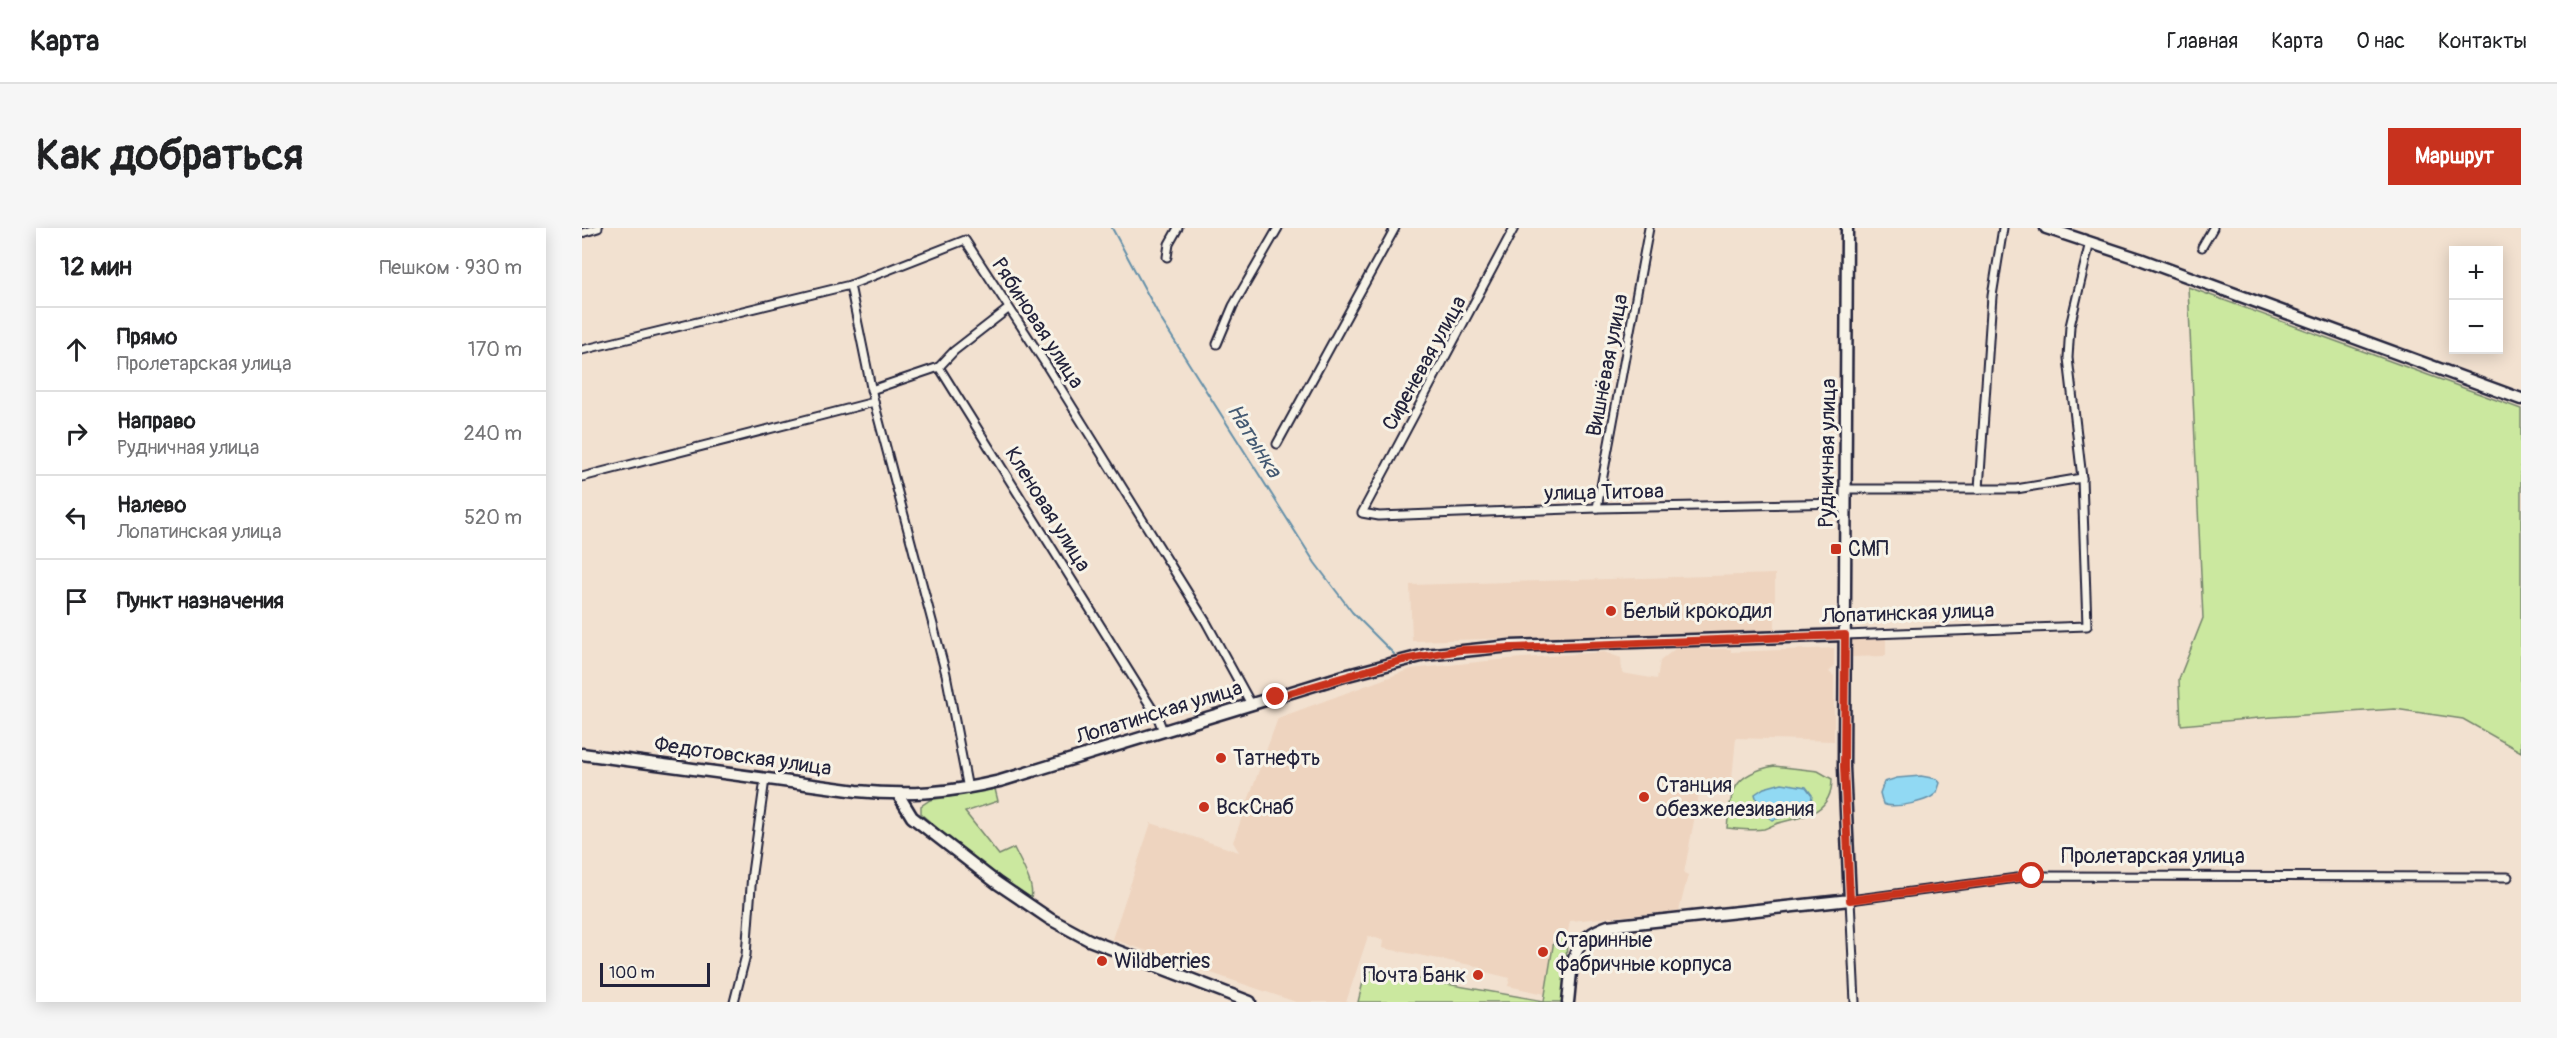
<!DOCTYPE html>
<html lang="ru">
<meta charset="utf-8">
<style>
body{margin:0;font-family:Pangolin,sans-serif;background:#f6f6f6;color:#202124}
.controls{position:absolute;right:18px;top:18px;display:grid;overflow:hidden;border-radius:0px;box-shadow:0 3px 15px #0003}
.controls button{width:54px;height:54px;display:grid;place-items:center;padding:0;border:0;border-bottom:2px solid #e0e0e0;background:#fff;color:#202124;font:30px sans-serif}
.scale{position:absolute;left:18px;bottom:15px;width:110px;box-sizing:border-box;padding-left:6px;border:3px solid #22223b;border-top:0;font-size:16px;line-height:21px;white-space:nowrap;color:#22223b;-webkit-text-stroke:4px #f7f3e8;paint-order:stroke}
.stop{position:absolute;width:18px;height:18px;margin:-14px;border:4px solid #c8321e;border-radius:50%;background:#fff}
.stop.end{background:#c8321e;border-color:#fff;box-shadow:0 2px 6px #0008}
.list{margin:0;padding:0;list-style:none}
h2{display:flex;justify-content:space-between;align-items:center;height:78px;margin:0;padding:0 24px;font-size:26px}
h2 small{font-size:20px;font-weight:400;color:#757577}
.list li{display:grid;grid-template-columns:39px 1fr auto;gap:18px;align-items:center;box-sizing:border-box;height:84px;padding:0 24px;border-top:2px solid #e0e0e0}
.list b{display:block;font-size:22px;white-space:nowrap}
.list p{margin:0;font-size:20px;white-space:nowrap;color:#757577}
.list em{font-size:20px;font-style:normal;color:#757577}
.icon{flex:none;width:33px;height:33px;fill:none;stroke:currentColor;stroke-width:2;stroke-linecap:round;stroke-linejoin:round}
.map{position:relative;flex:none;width:1939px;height:774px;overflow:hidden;border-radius:0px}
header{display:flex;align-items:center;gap:36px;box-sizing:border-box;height:84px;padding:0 30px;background:#fff;border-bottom:2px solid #e0e0e0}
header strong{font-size:28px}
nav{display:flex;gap:33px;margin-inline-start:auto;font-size:21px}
.intro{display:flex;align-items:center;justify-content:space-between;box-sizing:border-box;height:144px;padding:0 36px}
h1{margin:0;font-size:42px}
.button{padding:15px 27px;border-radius:0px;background:#c8321e;color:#fff;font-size:21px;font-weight:700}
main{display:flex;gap:36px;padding:0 36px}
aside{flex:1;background:#fff;border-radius:0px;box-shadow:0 3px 15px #0003}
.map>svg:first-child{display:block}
</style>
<header>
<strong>Карта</strong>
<nav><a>Главная</a><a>Карта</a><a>О нас</a><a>Контакты</a></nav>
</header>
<div class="intro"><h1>Как добраться</h1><a class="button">Маршрут</a></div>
<main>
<aside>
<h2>12 мин<small>Пешком · 930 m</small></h2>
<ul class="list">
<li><svg class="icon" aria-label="ahead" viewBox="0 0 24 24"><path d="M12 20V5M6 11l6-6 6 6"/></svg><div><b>Прямо</b><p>Пролетарская улица</p></div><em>170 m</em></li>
<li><svg class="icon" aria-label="right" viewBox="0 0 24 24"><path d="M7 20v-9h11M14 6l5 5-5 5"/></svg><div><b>Направо</b><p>Рудничная улица</p></div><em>240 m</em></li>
<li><svg class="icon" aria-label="left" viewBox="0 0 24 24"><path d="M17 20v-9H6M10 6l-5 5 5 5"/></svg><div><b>Налево</b><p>Лопатинская улица</p></div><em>520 m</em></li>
<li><svg class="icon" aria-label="arrive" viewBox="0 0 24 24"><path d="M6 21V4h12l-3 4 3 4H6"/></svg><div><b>Пункт назначения</b></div></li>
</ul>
</aside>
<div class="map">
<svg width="1939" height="774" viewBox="0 0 1939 774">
<rect width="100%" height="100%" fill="#f2e1d0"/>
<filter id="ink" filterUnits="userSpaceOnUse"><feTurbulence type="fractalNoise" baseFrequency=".0167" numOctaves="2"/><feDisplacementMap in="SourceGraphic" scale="12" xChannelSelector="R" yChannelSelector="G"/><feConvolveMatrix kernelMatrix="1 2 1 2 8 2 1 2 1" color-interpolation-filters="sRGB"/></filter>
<g filter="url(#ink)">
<g fill="#eed4bf">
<polygon points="1193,346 1193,403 830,413 828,357"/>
<polygon points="1269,411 1304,411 1304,428 1269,429"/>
<polygon points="1094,420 1149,421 1149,424 1252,420 1252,439 1247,444 1252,448 1252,513 1154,510 1149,561 1119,556 1102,645 1106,647 1097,683 988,693 985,708 973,707 963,766 926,758 928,750 899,743 899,739 800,720 801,712 786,708 764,774 714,774 530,711 569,595 657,624 651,614 696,490 829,441 915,432 1022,424 1039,430 1040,445 1075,451 1078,433"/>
</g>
<g fill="#cbe89f" stroke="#76856d" stroke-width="1.5">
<polygon points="1606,59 1939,181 1939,524 1881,491 1813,481 1677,490 1599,497 1597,451 1621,390"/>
<path d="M 1192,538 L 1236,543 L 1250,551 C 1250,583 1226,588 1200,594 C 1193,595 1189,599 1182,601 C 1170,603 1157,601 1145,600 C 1149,562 1151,546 1192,538 Z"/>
<path d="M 413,561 L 416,573 L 383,584 L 417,627 L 432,620 C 438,633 453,657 449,670 L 384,625 L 339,586 L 339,578 L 348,572 Z"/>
<polygon points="973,706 985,708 983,774 776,774 784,742 962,773"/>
</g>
<g fill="#91d9f3" stroke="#6590a9" stroke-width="1.5">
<path d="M 1339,548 L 1355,551 L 1358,555 C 1358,555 1355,564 1355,564 C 1348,574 1311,581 1301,576 L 1298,565 L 1302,554 L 1315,550 Z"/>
<polygon points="1200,555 1224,559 1230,567 1229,576 1210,587 1190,592 1185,588 1184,581 1175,573 1173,566 1182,560"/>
</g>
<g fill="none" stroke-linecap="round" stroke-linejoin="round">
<polyline stroke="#6590a9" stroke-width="2" points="530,0 580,93 733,335 770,384 812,426"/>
<defs>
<g id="street">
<polyline points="932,0 780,285 797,288 1015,280 1264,275"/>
<polyline points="0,5 16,0"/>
<polyline points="1620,19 1631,0"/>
<polyline points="585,29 587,16 596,0"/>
<polyline points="268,57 292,174 364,446 386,561"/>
<polyline points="635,116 651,78 696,0"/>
<polyline points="0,122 268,57 383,12 463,135 624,394 669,476"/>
<polyline points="357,139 372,123 426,81"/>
<polyline points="289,162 357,139 576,490 581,503"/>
<polyline points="695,216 813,0"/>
<polyline points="0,249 292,174"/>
<polyline points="1265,261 1397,261 1410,68 1421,0"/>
<polyline points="1397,261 1434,261 1500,250"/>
<polyline points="1015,280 1067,0"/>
<polyline points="1263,407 1505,398 1500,250 1486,130 1488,98 1508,14"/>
<polyline points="152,774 164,727 170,645 183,551"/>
<polyline points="1273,774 1268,672 1450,648 1926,649"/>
</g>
<g id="secondary">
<polyline points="1464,0 1558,31 1939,171"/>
<path d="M 0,526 L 275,563 C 326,568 367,565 418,553 L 762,448 L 843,427 L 928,418 L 1263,407"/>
<polyline points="316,566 330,589 415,655 468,691 507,712 668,774"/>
<path d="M 986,774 C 990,739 987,711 1026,698 L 1268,672 L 1262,539 L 1265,0"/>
</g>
</defs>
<use href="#street" stroke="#22223b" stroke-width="11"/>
<use href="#secondary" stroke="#22223b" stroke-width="15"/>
<use href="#street" stroke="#f7f3e8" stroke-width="7"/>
<use href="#secondary" stroke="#f7f3e8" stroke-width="10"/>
</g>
</g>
<g fill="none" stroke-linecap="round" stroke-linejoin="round" filter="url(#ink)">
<polyline stroke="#c8321e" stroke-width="8" points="694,469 821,432 878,422 1263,407 1262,539 1268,672 1450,648"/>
</g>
<g fill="#c8321e" stroke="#f7f3e8" stroke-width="2">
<rect x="1248" y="315" width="12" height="12" rx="3"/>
<circle cx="1029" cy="383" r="6"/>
<circle cx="639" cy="530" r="6"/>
<circle cx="1062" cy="569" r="6"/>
<circle cx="622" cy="579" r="6"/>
<circle cx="961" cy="724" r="6"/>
<circle cx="520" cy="733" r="6"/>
<circle cx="896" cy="747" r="6"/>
</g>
<g text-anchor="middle" stroke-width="6" stroke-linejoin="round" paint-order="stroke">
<g font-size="21" fill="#22223b" stroke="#f7f3e8">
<text transform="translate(456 95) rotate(57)" y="7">Рябиновая улица</text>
<text transform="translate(842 135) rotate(-61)" y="7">Сиреневая улица</text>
<text transform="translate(1025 137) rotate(-79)" y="7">Вишнёвая улица</text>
<text transform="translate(1245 225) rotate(-89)" y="7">Рудничная улица</text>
<text transform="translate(1022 264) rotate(-1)" y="7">улица Титова</text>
<text transform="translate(466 281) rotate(58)" y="7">Кленовая улица</text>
<text transform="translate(1326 385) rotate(-2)" y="7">Лопатинская улица</text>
<text transform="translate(577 484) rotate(-17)" y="7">Лопатинская улица</text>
<text transform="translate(161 528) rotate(8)" y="7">Федотовская улица</text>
<text x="1571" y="635">Пролетарская улица</text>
</g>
<g font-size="21" fill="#22223b" stroke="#f7f3e8" text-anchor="start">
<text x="1266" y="328">СМП</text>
<text x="1041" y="390">Белый крокодил</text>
<text x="651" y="537">Татнефть</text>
<text x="1074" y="564">Станция<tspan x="1074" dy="24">обезжелезивания</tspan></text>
<text x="634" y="586">ВскСнаб</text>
<text x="973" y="719">Старинные<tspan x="973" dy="24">фабричные корпуса</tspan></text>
<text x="532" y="740">Wildberries</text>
<text x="884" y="754" text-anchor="end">Почта Банк</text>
</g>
<g font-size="22" font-style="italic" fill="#435972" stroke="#f7f3e8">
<text transform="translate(673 212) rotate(58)" y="8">Натынка</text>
</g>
</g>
</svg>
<div class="controls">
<button>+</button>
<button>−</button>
</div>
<div class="scale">100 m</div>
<div class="stop" style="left:1450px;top:648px"></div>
<div class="stop end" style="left:694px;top:469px"></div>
</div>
</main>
